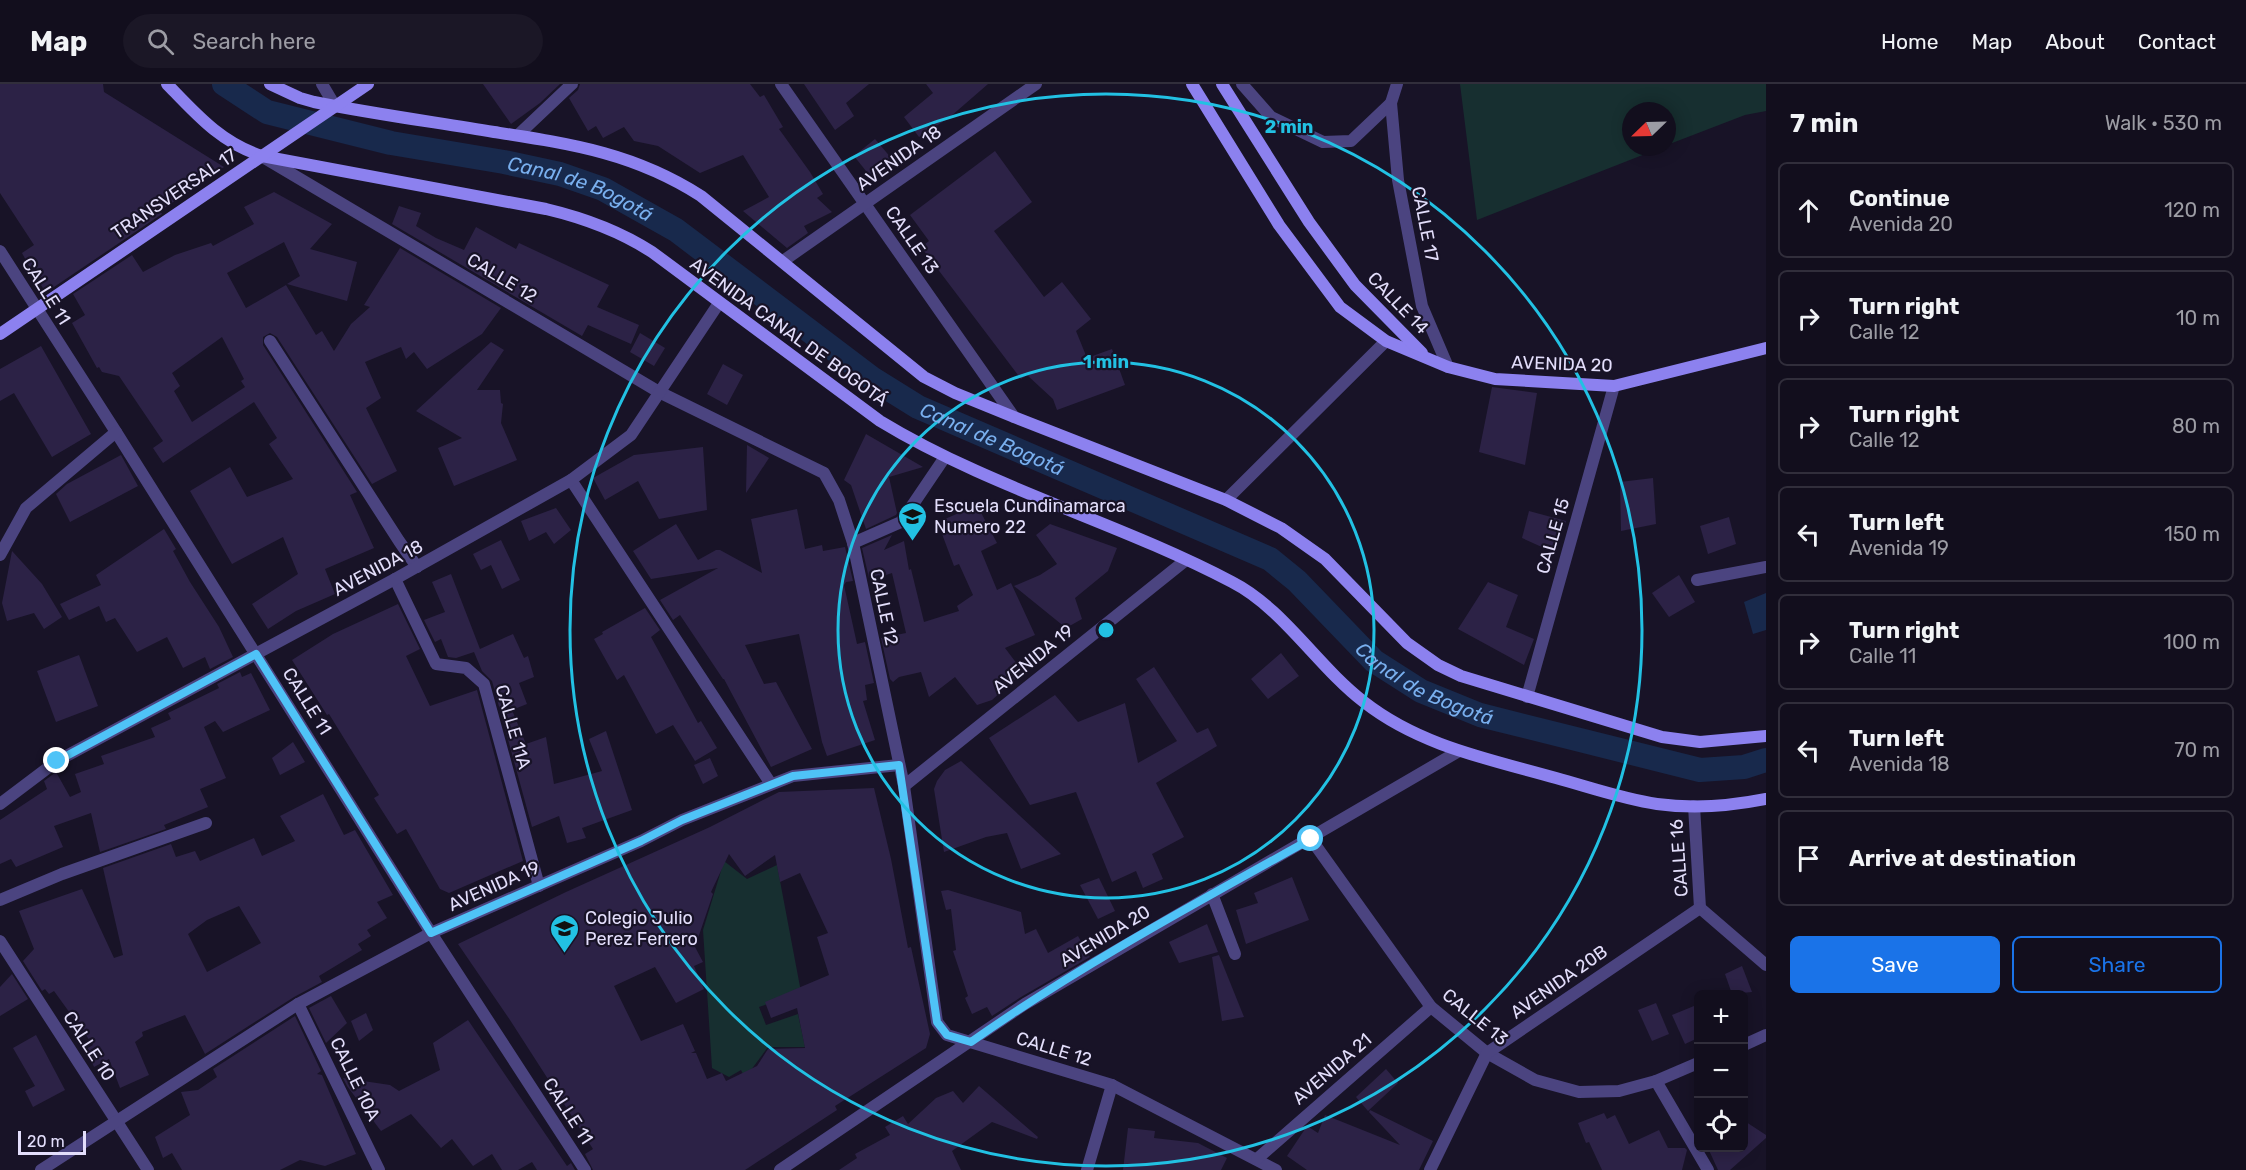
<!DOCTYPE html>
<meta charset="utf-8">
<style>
body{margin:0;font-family:Rubik,sans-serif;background:#1b1726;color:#f1f3f6}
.controls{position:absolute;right:18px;bottom:18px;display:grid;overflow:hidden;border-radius:9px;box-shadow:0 3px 15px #0003}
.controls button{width:54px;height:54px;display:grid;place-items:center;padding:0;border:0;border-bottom:2px solid #312e3b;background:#120e1d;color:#f1f3f6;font:30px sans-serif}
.compass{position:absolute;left:1622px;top:18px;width:54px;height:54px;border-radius:50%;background:#120e1d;box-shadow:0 3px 15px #0003;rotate:247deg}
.scale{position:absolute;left:18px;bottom:15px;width:68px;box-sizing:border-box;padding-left:6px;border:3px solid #e3defb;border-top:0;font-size:16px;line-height:21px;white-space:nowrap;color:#e3defb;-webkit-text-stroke:4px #181327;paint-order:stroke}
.stop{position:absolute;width:18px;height:18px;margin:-14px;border:4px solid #4fc3f7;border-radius:50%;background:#fff}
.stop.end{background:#4fc3f7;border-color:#fff;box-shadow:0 2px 6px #0008}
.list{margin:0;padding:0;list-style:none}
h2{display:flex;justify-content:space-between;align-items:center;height:78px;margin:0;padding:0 24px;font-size:26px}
h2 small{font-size:20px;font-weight:400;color:#9c9ca4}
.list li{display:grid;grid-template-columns:39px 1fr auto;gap:18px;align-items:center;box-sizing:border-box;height:96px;margin:0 12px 12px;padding:0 12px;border:2px solid #312e3b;border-radius:9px}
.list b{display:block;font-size:22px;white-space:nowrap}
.list p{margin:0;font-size:20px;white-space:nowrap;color:#9c9ca4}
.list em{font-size:20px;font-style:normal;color:#9c9ca4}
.actions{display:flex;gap:12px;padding:18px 24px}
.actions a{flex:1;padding:14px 0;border:2px solid #1a73e8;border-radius:9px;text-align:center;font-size:21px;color:#1a73e8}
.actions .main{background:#1a73e8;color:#fff}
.icon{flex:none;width:33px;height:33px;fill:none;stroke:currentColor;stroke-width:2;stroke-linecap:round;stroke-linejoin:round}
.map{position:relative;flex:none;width:1766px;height:1086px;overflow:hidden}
header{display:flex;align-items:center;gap:36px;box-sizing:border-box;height:84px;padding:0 30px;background:#120e1d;border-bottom:2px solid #312e3b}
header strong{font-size:28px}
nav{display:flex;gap:33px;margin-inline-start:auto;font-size:21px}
.search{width:420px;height:54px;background:#1b1726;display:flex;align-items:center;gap:15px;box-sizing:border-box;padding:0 21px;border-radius:33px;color:#9c9ca4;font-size:22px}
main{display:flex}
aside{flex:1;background:#120e1d}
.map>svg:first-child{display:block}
</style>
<header>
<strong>Map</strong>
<div class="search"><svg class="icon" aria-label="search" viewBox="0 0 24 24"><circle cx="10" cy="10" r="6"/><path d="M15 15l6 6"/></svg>Search here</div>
<nav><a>Home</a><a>Map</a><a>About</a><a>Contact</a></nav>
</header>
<main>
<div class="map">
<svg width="1766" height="1086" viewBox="0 0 1766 1086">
<rect width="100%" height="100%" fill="#181327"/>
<g fill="#172f30">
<polygon points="1460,0 1766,0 1766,27 1745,31 1667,61 1667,27 1631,27 1631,63 1663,63 1477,136"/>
<polygon points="724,777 747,795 777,781 801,908 759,923 766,941 798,930 805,963 768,963 745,994 741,986 729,993 712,984 703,846"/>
</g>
<polygon fill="#18294c" points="1766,509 1766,546 1753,550 1744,518"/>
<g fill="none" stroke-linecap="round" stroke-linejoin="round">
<path stroke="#18294c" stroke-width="24" id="s1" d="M 224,0 L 267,28 L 391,59 L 504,78 L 560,90 L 603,105 L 676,146 L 873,295 L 918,323 L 1270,475 L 1297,497 L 1374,577 L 1421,607 L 1480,631 L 1700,686 L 1744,683 L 1766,676"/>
</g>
<g fill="#2c2246" fill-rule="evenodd">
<polygon points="0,0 103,0 104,8 224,83 160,127 162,130 48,207 43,204 30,184 22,169 34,161 0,109"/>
<polygon points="483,0 560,0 540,19 511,40"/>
<polygon points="580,0 750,0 760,13 764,11 783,43 779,45 810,88 823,110 817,114 832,128 804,142 808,149 787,164 743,127 769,113 743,71 700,89 658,62 634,57 624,43 603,54 596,42 588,47 569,14 578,6"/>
<polygon points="804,0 869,0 846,19 854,32 835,46"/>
<polygon points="926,0 988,0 950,33 919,53 904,33 933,9"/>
<polygon points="875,55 892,75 870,92 854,72"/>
<polygon points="995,67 1032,118 994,147 1044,213 1062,198 1091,235 1076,247 1087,274 1112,265 1125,301 1057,326 1053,315 1027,291 1021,295 921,163 929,157 910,131"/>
<path d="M 274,108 L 332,140 L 310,165 L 357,178 L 347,217 L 287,200 L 300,192 L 284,158 L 227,189 L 246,224 L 286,201 L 316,251 L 322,247 L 334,267 L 351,240 L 370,223 L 364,221 L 400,164 L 501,224 L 482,250 L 427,285 L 414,268 L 406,275 L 401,263 L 365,278 L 381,314 L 366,324 L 397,387 L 372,400 L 277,253 L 270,249 L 263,253 L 263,261 L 357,408 L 350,411 L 374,464 L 325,485 L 335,510 L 296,527 L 268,545 L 252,520 L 298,490 L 283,453 L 232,480 L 190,407 L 230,383 L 247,413 L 293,395 L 269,360 L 277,354 L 254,318 L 163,379 L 153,364 L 163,357 L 119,292 L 102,288 L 99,283 L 97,284 L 72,239 L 85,231 L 73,210 L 132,171 L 143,188 L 175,171 L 211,159 L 213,162 L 254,140 L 244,123 ZM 222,253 L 244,295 L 241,297 L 245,303 L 192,338 L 174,307 L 180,302 L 172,289 Z"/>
<polygon points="399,122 421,129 416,142 436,154 464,166 476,143 516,165 519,159 609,201 597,223 639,241 631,260 588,241 582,252 392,140"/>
<polygon points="640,249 665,264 654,282 630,268"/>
<polygon points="491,258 504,266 477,306 500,306 501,319 503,320 501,339 517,376 454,402 438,364 462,354 416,327"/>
<polygon points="41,262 91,350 52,373 14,309 0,317 0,285"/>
<polygon points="723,280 743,291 727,321 707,310"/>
<polygon points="1492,303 1537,309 1525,381 1479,368"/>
<polygon points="866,350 923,383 889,393 897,429 896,431 866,445 851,401 844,396"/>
<polygon points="747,361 769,374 746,409"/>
<polygon points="703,363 707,426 659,435 638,397 605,416 593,394 634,371"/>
<polygon points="121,371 138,402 70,438 56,410 67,400"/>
<polygon points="1653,394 1656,440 1621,447 1620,398"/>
<polygon points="977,421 997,459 981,467 997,506 1011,499 1035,551 1005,564 1023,588 992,616 977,621 955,593 929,613 921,588 899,593 893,598 890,595 881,554 906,549 892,489 880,493 879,491 869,494 862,464 892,451 884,466 904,457 909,486 911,485 924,538 959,527 957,522 973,511 959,480 954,482 939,442 947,439 945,435"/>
<polygon points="556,424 571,446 554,460 546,448 529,457 521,437"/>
<polygon points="797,425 805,465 822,461 823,467 845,463 853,497 846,498 844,501 857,560 865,558 874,599 865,601 867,616 863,617 875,656 827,672 822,658 799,550 745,561 764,600 776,598 812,665 771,683 724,595 723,595 680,531 673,536 660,516 718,484 651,495 633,467 676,440 698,476 716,466 720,466 762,489 751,435"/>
<polygon points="1529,427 1566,437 1555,469 1522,454"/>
<polygon points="1729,433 1736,460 1708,470 1700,442"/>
<polygon points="1050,440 1117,464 1108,487 1075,514 1082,535 1066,544 1014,502 1040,491 1057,480 1036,451"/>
<polygon points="164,445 176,465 173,467 190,498 219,543 233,573 210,585 205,573 183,584 167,553 137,568 115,534 106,538 99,522 69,536 60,520 101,501 96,491"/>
<polygon points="501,456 520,496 502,505 491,481 481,486 473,470"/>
<polygon points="12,467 42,500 62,533 44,545 34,529 7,537 2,519"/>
<polygon points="451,490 480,565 513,550 524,574 528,572 534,593 519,599 527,620 512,626 526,660 546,653 554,700 602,687 589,655 606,647 632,726 582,744 586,754 567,759 559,732 532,743 492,597 482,587 474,568 456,574 448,573 441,555 435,558 424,536 445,528 432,498"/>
<polygon points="1679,491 1695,518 1669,533 1652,509"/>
<polygon points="1488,498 1518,511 1506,543 1534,555 1524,581 1458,545"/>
<polygon points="398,520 420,565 406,572 430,622 477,606 523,777 449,809 440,805 406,745 397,750 374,714 379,711 329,630 327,631 292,576 333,550"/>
<polygon points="645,524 660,546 651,553 698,639 701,637 717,664 695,677 673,641 656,650 624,591 617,596 594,555 603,550 602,548"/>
<polygon points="1281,569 1299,592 1268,615 1251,595"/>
<polygon points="79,571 98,622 56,638 37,587"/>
<polygon points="1154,583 1197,649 1208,644 1217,662 1156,699 1184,753 1152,770 1163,795 1143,804 1136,787 1112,798 1076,708 1030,721 989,654 1055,611 1078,638 1125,619 1138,679 1177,657 1136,595"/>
<polygon points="240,588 242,593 251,589 270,626 223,648 215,637 204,643 226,694 200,705 208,723 164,741 166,745 100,768 91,729 54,742 63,763 16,783 11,775 0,780 0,736 47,705 44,697 56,688 70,713 81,708 75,690 104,680 101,672 155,653 151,644 171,635 168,629 219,604 217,600"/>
<polygon points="293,658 305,678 280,691 272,674"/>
<polygon points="710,674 718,692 703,700 694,681"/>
<polygon points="961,677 1061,770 1021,785 1007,749 986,753 944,768 934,705 937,697 945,686"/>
<path d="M 874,704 L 891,775 L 908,864 L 911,863 L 930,950 L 926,964 L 835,1022 L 837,1026 L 745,1086 L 593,1086 L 585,1070 L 593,1065 L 510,936 L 458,860 L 566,808 L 710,743 L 779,708 ZM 729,770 L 745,792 L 775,771 L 780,798 L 800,789 L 828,849 L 817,853 L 829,891 L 765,918 L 771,934 L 797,924 L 805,964 L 768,965 L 757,982 L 726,997 L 722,989 L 707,995 L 696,969 L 691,969 L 695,967 L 683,940 L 641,957 L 614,902 L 655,883 L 676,919 L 704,905 L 694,882 L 703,878 L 695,863 L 713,810 L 711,808 Z"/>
<path d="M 323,710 L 344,751 L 355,746 L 393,811 L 377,818 L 387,834 L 367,846 L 371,852 L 358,860 L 362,866 L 319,892 L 322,898 L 294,913 L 205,970 L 185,931 L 142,948 L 143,952 L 135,958 L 149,991 L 120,1004 L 109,975 L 94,983 L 86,965 L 93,961 L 54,907 L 49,910 L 45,905 L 42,907 L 23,877 L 34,865 L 19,827 L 82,805 L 114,874 L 123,871 L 103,784 L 171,760 L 176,773 L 195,767 L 200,777 L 254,754 L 262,772 L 295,757 L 280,732 ZM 239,822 L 261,859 L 207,888 L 188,850 L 207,836 Z"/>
<polygon points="1292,793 1309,836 1246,860 1236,826 1258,819 1254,809"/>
<polygon points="1099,794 1115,827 1098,835 1080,801"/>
<polygon points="948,806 1021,828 1025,850 1036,845 1048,869 1078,852 1090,873 1021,913 992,932 987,923 972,930 965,914 968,912 953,867 956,866 951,825 946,826 941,807"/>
<polygon points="1207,840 1218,868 1179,879 1169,858"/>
<polygon points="1219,871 1244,933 1222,937 1212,873"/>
<polygon points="1742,882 1752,908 1732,910 1725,890"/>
<polygon points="12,890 28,915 0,932 0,903"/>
<polygon points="331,912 347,939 326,959 309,924"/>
<polygon points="1656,919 1669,950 1652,957 1638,926"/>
<polygon points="1694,922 1698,931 1698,954 1685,960 1672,931"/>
<polygon points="366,929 373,946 359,957 351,937"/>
<polygon points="295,932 321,987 317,990 322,991 356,1070 325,1082 300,1076 280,1086 182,1086 172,1069 163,1074 155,1053 190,1031 181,1008 198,1006 217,993 213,985"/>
<polygon points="468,936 567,1082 571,1079 575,1086 537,1086 532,1078 518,1086 502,1086 492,1070 473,1082 452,1055 441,1064 411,1030 381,1047 347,1002 343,994 390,1001 399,1007 440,986 433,959"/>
<polygon points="36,951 65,1006 33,1023 25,1007 35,1002 13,964"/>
<polygon points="1386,985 1398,999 1368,1027 1356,1013"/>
<polygon points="979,1002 1038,1053 1037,1055 992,1038 952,1067 961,1086 839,1086 857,1074 855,1070 890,1051 885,1043 903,1032 908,1040 936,1014 953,1007 963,1019"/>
<polygon points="1370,1026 1433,1057 1419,1086 1307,1086 1287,1072 1307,1042 1318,1049 1325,1031 1400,1061 1369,1028"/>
<polygon points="1604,1029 1607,1035 1615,1031 1629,1060 1659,1046 1668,1064 1685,1064 1687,1066 1682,1086 1602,1086 1589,1058 1586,1059 1578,1039"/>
<polygon points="1743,1036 1766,1051 1766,1054 1730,1086 1718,1086 1708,1064 1743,1064"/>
<polygon points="1128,1044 1155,1047 1154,1054 1198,1059 1227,1074 1221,1086 1123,1086"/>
</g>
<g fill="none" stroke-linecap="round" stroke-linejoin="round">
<g stroke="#4b4480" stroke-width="12">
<polyline points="322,0 335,22"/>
<polyline points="781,0 1014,333"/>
<polyline points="1242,0 1271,33 1323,58 1351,57 1391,19"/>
<polyline points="1397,0 1391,19 1398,96 1422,222 1448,283"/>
<polyline points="518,51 572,0"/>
<polyline points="263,73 659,308 824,389 839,416 853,459 904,702 937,938 947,951 1112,1001 1276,1086"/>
<polyline points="0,167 116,348 431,849 585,1086"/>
<polyline points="783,177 1036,0"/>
<polyline points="270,257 399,457 417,483"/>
<polyline points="571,396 771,700"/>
<polyline points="1226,416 1386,257"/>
<polyline points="853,459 901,438 945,373"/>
<polyline points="0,471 26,424 116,348"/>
<polyline points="395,495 436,580 466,584 484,600 539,802"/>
<polyline points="1697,496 1766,483"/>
<polyline points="1527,613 1614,302"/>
<polyline points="904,702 1186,476"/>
<polyline points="0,720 57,677 395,495 571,396 631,351 719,219"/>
<polyline points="1694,722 1700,824"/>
<polyline points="1311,755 1431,923 1487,969 1535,996 1579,1008 1619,1007 1656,997 1698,979"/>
<polyline points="1212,810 1235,870"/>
<polyline points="0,816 62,790 206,739"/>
<polyline points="1700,824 1766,881"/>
<polyline points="0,857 148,1086"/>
<polyline points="298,920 379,1086"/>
<polyline points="1744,961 1766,951"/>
<polyline points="1656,997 1708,1086"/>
<polyline points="1257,1075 1431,923"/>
<polyline points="41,1086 298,920 431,849 641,757 682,736 793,692 899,681"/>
<polyline points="780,1086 1025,920 1459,667"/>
<polyline points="1087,1086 1112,1001"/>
<polyline points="1430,1086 1487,969 1700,824"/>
</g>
<g stroke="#8c81ef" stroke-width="12">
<path d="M 167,0 C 196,30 221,59 262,72 L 546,125 C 584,134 618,146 652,168 L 880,337 C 990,404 1118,438 1232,498 C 1283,524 1318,583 1364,618 C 1420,662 1489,675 1556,694 C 1589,703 1623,715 1657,720 C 1693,725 1731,722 1766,715"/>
<path d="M 270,0 L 300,14 L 314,18 C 374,30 434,38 494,48 C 571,60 634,69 701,112 L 924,293 L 955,309 L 1014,333 L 1226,416 L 1281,444 L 1325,475 L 1407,559 L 1438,581 L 1461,592 L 1662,653 L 1700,658 L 1766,652"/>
<polyline points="1192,0 1279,141 1340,223 1386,257 1448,283 1495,295 1614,302 1766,264"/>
<polyline points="1222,0 1309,138 1355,201 1422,269"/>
<polyline points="0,250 368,0"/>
</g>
</g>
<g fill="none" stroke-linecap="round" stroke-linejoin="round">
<path stroke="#4fc3f7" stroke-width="8" d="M 57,677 L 256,570 L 431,849 L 641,757 L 682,736 L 793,692 L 899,681 L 937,938 L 947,951 L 971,958 C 1079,882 1196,819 1311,755"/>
</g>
<g fill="none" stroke="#22c1e3" stroke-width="3">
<circle cx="1106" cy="546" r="268"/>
<circle cx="1106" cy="546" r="536"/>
</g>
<defs>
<symbol id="school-pin" viewBox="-11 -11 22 30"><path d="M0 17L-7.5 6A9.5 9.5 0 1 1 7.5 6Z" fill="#22c1e3" stroke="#181327"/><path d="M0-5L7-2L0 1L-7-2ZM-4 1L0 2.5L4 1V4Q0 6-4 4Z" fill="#111"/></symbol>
</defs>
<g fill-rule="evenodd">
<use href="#school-pin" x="896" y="416" width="33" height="45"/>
<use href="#school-pin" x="548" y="828" width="33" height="45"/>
</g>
<g text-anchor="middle" stroke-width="4.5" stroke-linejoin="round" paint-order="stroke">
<g font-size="18" fill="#e3defb" stroke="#181327">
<text transform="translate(899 74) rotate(-35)" y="6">AVENIDA 18</text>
<text transform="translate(174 110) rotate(-34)" y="6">TRANSVERSAL 17</text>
<text transform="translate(1425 140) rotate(79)" y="6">CALLE 17</text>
<text transform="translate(912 156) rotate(55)" y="6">CALLE 13</text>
<text transform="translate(502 194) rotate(31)" y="6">CALLE 12</text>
<text transform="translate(46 207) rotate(58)" y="6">CALLE 11</text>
<text transform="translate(1398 219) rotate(46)" y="6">CALLE 14</text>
<text transform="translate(789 248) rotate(36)" y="6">AVENIDA CANAL DE BOGOTÁ</text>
<text transform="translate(1562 280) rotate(2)" y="6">AVENIDA 20</text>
<text transform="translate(1553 452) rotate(-74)" y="6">CALLE 15</text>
<text transform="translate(378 484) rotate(-28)" y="6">AVENIDA 18</text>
<text transform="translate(884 523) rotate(78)" y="6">CALLE 12</text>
<text transform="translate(1033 575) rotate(-39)" y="6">AVENIDA 19</text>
<text transform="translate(307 617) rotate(58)" y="6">CALLE 11</text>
<text transform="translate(513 643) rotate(74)" y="6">CALLE 11A</text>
<text transform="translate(1679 774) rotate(-94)" y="6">CALLE 16</text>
<text transform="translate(494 802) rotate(-24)" y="6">AVENIDA 19</text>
<text transform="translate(1105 852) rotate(-31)" y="6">AVENIDA 20</text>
<text transform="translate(1559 898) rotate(-35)" y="6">AVENIDA 20B</text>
<text transform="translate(1475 933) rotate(39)" y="6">CALLE 13</text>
<text transform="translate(89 962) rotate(57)" y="6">CALLE 10</text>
<text transform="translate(1054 965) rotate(17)" y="6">CALLE 12</text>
<text transform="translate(1332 985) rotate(-41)" y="6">AVENIDA 21</text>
<text transform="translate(355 995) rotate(64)" y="6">CALLE 10A</text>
<text transform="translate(568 1027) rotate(57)" y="6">CALLE 11</text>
</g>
<g font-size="18" fill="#e3defb" stroke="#181327" text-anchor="start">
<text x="934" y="428">Escuela Cundinamarca<tspan x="934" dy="21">Numero 22</tspan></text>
<text x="585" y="840">Colegio Julio<tspan x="585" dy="21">Perez Ferrero</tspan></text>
</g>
<g font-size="20" font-style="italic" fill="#79afee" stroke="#181327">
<text dy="7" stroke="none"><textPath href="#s1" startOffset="375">Canal de Bogotá</textPath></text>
<text dy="7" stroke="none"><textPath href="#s1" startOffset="861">Canal de Bogotá</textPath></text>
<text dy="7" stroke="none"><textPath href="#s1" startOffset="1365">Canal de Bogotá</textPath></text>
</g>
</g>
<circle cx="1106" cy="546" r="9" fill="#22c1e3" stroke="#181327" stroke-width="3"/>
<g font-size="18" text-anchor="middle" font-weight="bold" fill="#22c1e3" stroke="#181327" stroke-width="4.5" stroke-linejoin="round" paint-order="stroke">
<text x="1289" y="49">2 min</text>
<text x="1106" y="284">1 min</text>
</g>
</svg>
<div class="controls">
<button>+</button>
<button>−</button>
<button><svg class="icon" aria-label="locate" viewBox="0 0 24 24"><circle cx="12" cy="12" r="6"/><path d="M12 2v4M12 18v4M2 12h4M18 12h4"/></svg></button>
</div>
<svg class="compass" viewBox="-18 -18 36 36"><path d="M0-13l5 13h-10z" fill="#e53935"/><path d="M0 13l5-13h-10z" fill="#9c9ca4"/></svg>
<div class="scale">20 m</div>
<div class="stop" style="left:1311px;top:755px"></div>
<div class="stop end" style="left:57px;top:677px"></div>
</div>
<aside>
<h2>7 min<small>Walk · 530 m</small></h2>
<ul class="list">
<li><svg class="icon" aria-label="ahead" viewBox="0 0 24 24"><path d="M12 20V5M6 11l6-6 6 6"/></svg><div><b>Continue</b><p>Avenida 20</p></div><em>120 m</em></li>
<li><svg class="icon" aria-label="right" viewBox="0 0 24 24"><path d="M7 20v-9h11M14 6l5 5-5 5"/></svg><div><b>Turn right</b><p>Calle 12</p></div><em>10 m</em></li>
<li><svg class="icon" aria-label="right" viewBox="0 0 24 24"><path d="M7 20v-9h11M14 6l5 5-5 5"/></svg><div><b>Turn right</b><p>Calle 12</p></div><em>80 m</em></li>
<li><svg class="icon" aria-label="left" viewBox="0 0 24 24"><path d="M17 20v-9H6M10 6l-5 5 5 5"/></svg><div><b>Turn left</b><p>Avenida 19</p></div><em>150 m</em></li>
<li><svg class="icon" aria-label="right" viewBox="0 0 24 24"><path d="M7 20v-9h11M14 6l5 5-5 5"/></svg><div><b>Turn right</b><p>Calle 11</p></div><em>100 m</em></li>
<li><svg class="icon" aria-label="left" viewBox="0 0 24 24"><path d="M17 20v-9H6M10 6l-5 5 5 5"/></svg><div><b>Turn left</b><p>Avenida 18</p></div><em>70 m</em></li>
<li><svg class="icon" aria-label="arrive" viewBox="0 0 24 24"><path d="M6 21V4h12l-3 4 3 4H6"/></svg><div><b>Arrive at destination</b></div></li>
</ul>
<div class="actions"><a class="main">Save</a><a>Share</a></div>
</aside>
</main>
